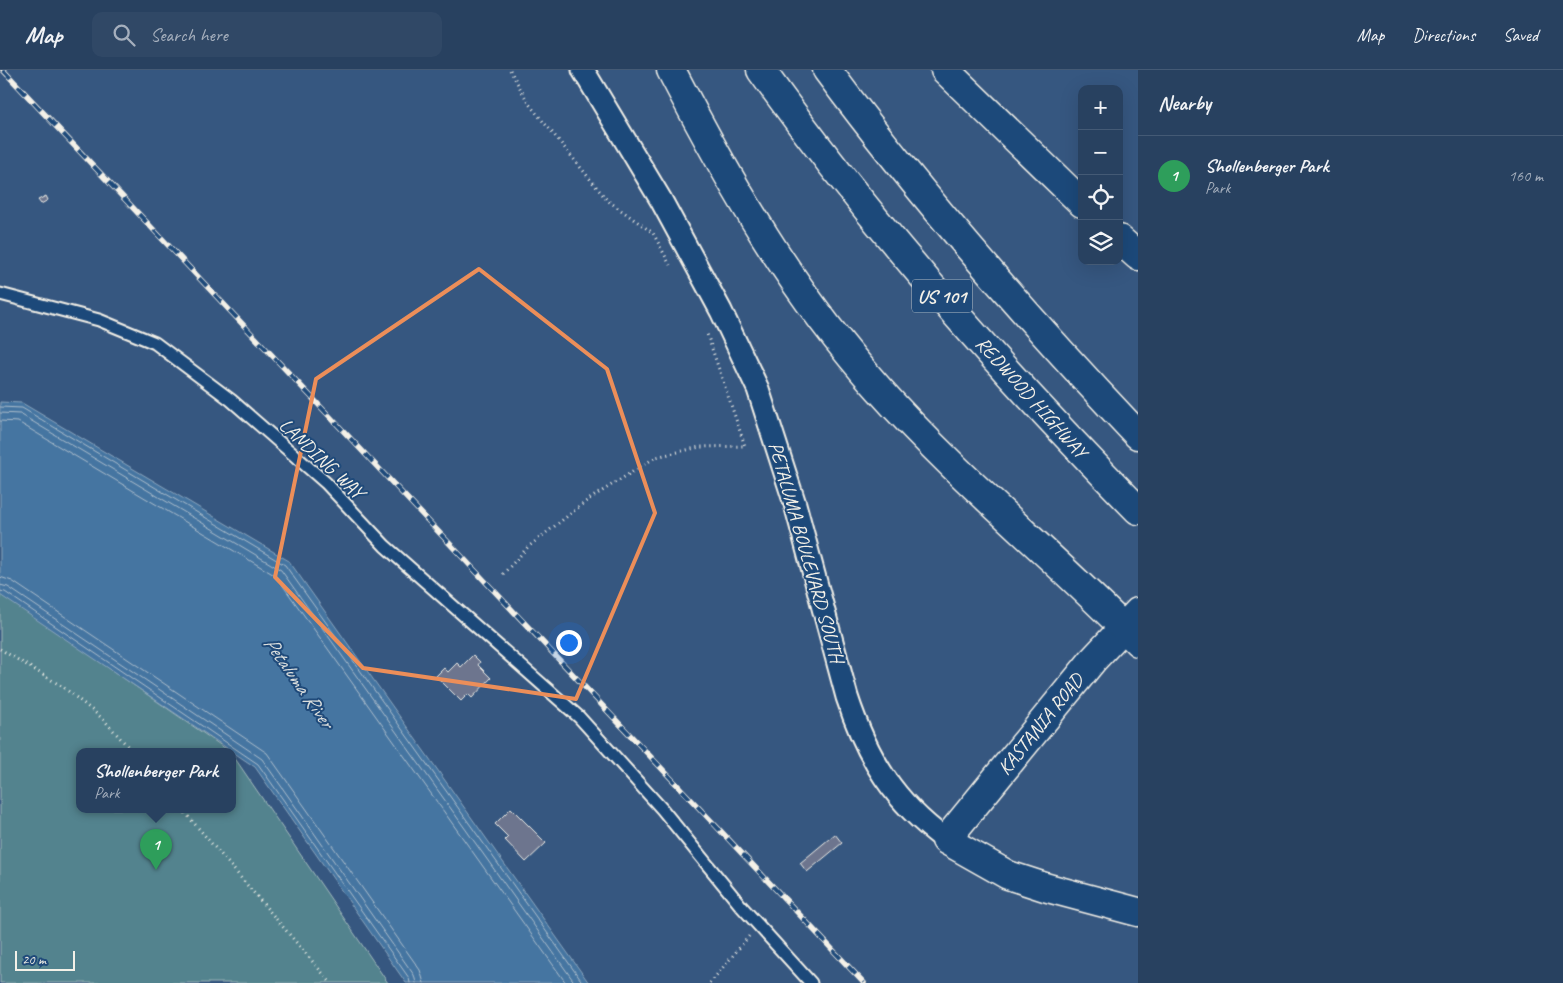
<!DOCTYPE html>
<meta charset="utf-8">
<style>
body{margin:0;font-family:Caveat,sans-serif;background:#304866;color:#f1f3f6}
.controls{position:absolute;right:15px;top:15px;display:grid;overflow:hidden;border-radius:10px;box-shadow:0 5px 20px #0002}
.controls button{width:45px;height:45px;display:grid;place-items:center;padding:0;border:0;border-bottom:1px solid #445a75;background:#284160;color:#f1f3f6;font:25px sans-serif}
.scale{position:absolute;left:15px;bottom:12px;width:60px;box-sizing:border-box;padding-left:5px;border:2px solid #f4f1e8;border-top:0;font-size:14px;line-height:18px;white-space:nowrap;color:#f4f1e8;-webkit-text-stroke:4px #1f4a7a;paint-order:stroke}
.you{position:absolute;left:568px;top:572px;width:18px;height:18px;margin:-12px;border:4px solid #fff;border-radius:50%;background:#1a73e8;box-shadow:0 0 0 8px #1a73e833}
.badge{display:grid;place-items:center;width:32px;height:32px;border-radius:50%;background:#d6ab8b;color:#fff;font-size:16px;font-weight:700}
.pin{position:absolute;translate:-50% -41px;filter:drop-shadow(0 1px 2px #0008)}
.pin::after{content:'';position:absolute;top:26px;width:18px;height:15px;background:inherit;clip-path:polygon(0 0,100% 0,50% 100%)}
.popup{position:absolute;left:76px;top:678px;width:160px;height:65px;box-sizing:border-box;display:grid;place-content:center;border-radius:10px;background:#284160;filter:drop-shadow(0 1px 4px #0005);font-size:16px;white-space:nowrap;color:#a5afbd}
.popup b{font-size:19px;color:#f1f3f6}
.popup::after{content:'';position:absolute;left:50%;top:100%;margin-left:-10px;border:10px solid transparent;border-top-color:#284160}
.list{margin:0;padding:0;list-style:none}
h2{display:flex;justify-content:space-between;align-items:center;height:65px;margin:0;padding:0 20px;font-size:21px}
h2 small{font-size:16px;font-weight:400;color:#a5afbd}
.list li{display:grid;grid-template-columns:32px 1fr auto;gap:15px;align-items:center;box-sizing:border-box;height:80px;padding:0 20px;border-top:1px solid #445a75}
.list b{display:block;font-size:19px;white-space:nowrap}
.list p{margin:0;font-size:16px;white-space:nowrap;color:#a5afbd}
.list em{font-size:16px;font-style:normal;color:#a5afbd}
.icon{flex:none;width:28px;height:28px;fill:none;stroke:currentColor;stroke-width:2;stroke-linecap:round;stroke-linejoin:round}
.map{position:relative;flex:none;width:1138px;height:913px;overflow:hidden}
header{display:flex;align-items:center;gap:30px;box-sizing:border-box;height:70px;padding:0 25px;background:#284160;border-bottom:1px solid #445a75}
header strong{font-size:24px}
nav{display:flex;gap:28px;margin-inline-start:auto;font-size:18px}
.search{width:350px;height:45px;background:#304866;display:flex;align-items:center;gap:12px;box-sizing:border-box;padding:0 18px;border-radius:10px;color:#a5afbd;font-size:19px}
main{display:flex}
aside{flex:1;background:#284160}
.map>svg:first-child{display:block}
</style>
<header>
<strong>Map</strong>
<div class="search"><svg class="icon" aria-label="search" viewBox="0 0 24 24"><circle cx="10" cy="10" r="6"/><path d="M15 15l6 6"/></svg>Search here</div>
<nav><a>Map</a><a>Directions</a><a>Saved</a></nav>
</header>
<main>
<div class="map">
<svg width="1138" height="913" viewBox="0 0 1138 913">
<rect width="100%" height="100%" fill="#365780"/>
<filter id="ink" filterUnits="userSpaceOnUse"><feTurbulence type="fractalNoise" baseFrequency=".02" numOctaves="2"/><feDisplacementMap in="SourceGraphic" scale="10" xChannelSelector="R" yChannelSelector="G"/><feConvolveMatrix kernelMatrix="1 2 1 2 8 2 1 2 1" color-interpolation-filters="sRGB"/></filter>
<g filter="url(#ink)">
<polygon fill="#52838e" stroke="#a3babb" points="0,523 229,681 80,681 80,739 232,739 232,684 388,913 0,913"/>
<polygon fill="#4574a1" stroke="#8ba6bd" points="0,332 22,333 289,491 589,913 406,913 255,697 0,525"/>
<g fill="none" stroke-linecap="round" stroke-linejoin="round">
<g stroke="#aebfcc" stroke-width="1">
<polyline points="0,337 22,338 285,495 583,913"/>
<polyline points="0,343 20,344 281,500 575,913"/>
<polyline points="0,351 18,352 276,506 566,913"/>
<polyline points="0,507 12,511 267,683 420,900 424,913"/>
<polyline points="0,515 8,517 262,689 414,905 416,913"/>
<polyline points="0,521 5,522 258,694 409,908 410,913"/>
</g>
</g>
<g fill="#6d758e" stroke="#f4f1e8">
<polygon points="46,126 48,130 41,134 38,130"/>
<polygon points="473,585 480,592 478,595 491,608 472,628 468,624 461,631 436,606 444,598 448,602 457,593 461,597"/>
<polygon points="511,738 546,773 526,792 505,770 508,767 495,754"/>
<polygon points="835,764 842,773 807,802 800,793"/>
</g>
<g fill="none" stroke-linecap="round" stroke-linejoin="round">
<defs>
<polyline id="service" points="0,224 99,250 155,273 231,330 326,413 385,476 579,647 662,739 741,836 811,913"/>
<path id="minor" d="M 583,0 L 661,130 L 721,241 L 758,319 L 795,434 L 847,627 C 867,688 894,732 946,770"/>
<polyline id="secondary" points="1138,542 1093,590 946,770 1008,805 1048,818 1138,842"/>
<g id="motorway">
<path d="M 671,0 C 730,114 793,223 879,319 C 959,409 1054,486 1138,572"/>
<path d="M 761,0 C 873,157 1003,302 1138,440"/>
<path d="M 827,0 C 922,128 1028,249 1138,365"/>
<polyline points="945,0 1082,133"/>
<polyline points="1119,169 1138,186"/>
</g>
</defs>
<use href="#service" stroke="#f4f1e8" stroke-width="15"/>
<use href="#minor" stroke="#f4f1e8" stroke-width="25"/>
<use href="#secondary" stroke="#f4f1e8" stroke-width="31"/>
<use href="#motorway" stroke="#f4f1e8" stroke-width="31"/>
<g stroke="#f4f1e8" stroke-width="3" stroke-dasharray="1 4" stroke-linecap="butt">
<polyline points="510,0 529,34 607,130 653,163 670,195"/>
<polyline points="503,504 528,477 588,430 656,387 700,377 745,376 707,264"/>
<polyline points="0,579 63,617 103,649 132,681"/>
<polyline points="182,739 331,913"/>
<polyline points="710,913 750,865"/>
</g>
<use href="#service" stroke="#1f4a7a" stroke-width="11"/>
<use href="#minor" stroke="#1f4a7a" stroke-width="21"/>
<use href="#secondary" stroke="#1f4a7a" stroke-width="28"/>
<use href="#motorway" stroke="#1f4a7a" stroke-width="28"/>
<defs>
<polyline id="rail" points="3,0 864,913"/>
</defs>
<use href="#rail" stroke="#f4f1e8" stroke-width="5.5"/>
<use href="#rail" stroke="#1f4a7a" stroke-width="4" stroke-dasharray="11" stroke-linecap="butt"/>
</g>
</g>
<path fill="none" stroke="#ec8e59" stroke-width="4" stroke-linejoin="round" d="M 479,199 L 607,299 L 655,443 L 576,629 L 363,598 L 275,507 L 316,309 Z"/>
<g text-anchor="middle" stroke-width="4" stroke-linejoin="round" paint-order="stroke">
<rect fill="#1f4a7a" stroke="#b4bfc7" stroke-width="1" x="912" y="209.5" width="60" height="33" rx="4"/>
<g font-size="19" font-weight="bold" fill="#f4f1e8">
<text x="942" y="233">US 101</text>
</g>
<g font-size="20" fill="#f4f1e8" stroke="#1f4a7a">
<text transform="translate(1032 327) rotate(48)" y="7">REDWOOD HIGHWAY</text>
<text transform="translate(322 388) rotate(43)" y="7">LANDING WAY</text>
<text transform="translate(807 482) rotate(74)" y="7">PETALUMA BOULEVARD SOUTH</text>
<text transform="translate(1040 654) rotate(-51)" y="7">KASTANIA ROAD</text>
</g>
<g font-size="21" font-style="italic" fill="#dadedd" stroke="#1f4a7a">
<text transform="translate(299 612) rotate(55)" y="7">Petaluma River</text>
</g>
</g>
</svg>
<div class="controls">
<button>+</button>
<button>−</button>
<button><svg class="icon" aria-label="locate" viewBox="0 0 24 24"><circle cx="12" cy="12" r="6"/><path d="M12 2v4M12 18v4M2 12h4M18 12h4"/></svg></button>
<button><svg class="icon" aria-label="layers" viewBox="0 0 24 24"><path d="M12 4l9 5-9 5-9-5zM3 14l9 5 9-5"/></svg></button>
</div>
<div class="scale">20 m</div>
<div class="you"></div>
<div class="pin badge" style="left:156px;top:800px;background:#2e9e5b">1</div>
<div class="popup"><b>Shollenberger Park</b>Park</div>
</div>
<aside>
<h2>Nearby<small></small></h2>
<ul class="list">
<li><span class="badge" style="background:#2e9e5b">1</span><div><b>Shollenberger Park</b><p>Park</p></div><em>160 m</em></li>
</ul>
</aside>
</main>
